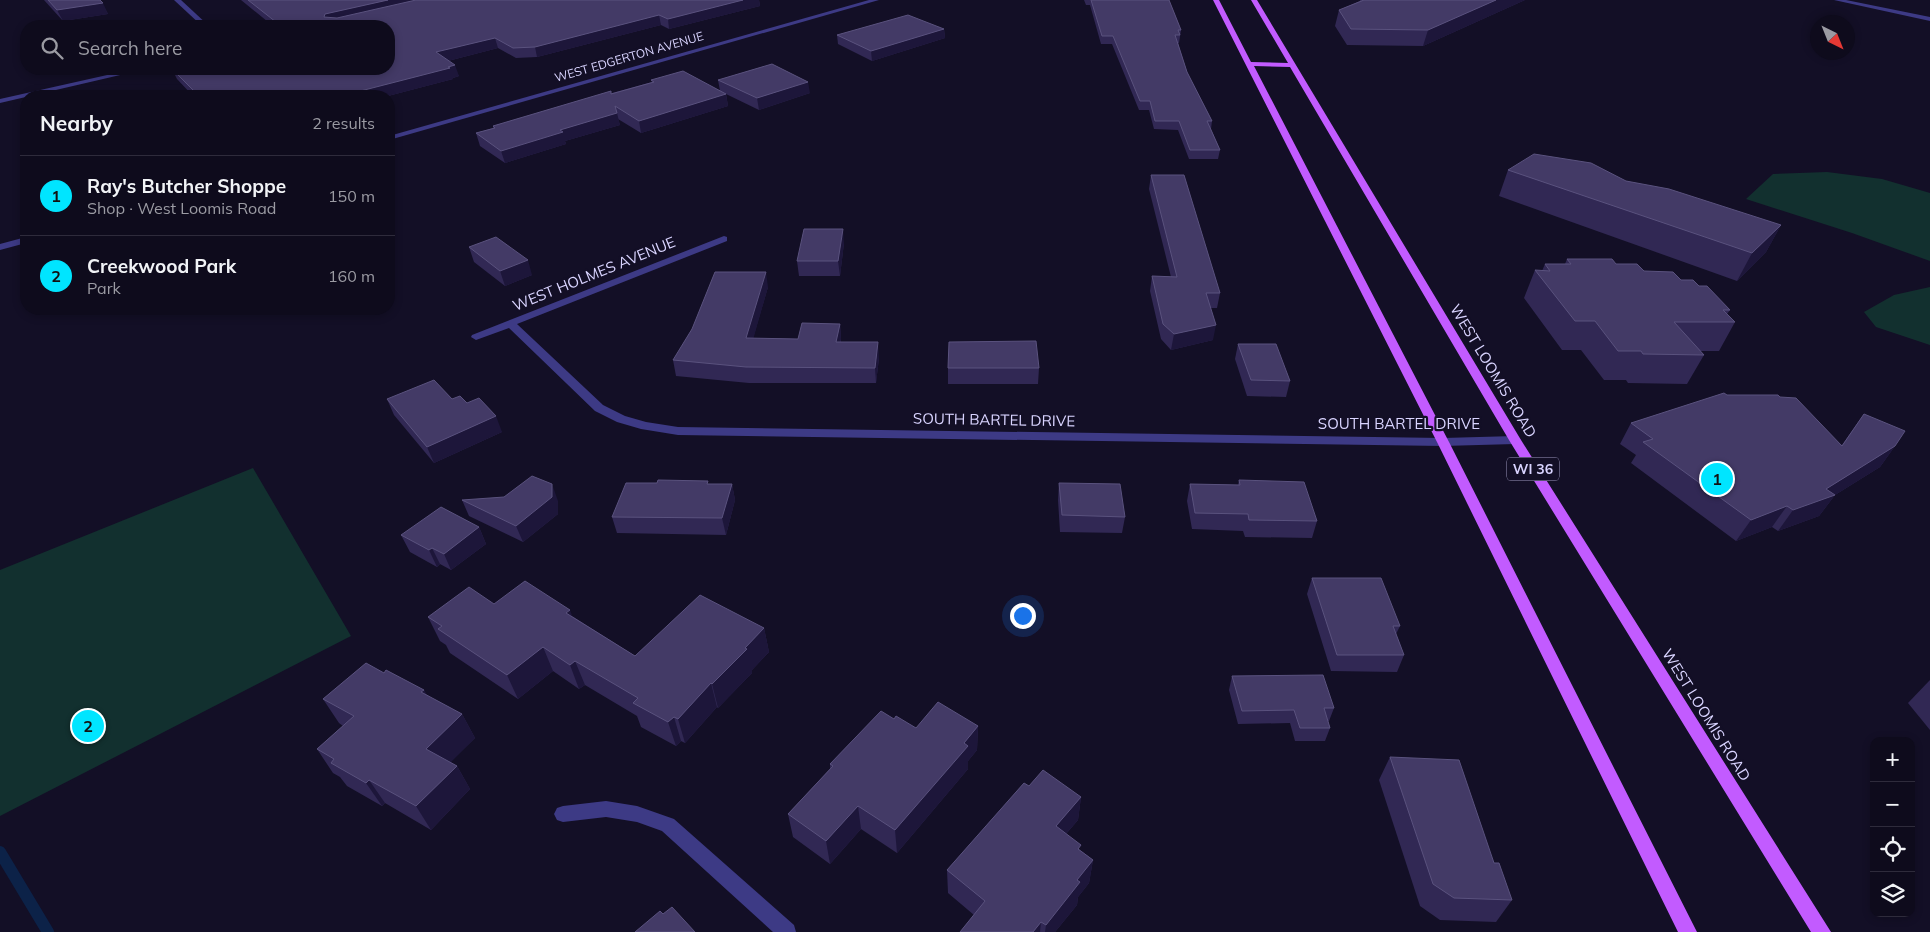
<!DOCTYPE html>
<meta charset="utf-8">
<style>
body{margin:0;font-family:Mulish,sans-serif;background:#171425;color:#f1f3f6}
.controls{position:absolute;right:15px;bottom:15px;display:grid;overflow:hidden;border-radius:10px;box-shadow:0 2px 8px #0003}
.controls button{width:45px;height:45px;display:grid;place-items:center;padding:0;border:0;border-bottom:1px solid #2e2b3b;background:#0e0b1c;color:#f1f3f6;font:25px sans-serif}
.compass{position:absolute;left:1810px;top:15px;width:45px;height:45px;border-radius:50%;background:#0e0b1c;box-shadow:0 2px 8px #0003;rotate:137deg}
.you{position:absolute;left:1022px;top:615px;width:18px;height:18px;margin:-12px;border:4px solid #fff;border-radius:50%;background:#1a73e8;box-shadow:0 0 0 8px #1a73e833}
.badge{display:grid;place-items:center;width:32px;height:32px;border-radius:50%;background:#00e5ff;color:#111;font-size:16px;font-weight:700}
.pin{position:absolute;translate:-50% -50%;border:2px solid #fff;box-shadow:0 1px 5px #0006}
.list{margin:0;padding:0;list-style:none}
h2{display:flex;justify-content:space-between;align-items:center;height:65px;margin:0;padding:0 20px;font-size:21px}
h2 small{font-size:16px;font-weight:400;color:#9b9ba3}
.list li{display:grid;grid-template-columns:32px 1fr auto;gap:15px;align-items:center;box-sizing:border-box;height:80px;padding:0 20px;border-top:1px solid #2e2b3b}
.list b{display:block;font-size:19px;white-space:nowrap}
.list p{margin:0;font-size:16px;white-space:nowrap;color:#9b9ba3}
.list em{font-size:16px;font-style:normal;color:#9b9ba3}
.icon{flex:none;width:28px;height:28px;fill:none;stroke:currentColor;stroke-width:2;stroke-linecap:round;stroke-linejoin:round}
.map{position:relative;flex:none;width:1930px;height:932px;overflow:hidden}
.search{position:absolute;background:#0e0b1c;box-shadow:0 2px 8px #0003;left:20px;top:20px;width:375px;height:55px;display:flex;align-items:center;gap:12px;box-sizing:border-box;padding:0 18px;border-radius:20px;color:#9b9ba3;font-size:19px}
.panel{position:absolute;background:#0e0b1c;box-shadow:0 2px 8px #0003;left:20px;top:90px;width:375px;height:225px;border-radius:20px}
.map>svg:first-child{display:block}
</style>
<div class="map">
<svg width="1930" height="932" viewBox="0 0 1930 932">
<rect width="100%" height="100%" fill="#130f26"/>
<g fill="#12302f">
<polygon points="1827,172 1882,179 1930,193 1930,261 1852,233 1746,199 1773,174"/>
<polygon points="1930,287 1930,345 1876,327 1864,312 1894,295"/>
<polygon points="253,468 351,636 0,816 0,570"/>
</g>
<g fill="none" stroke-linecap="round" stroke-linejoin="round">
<polyline stroke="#0c2248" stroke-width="12" points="0,852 48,932"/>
<g fill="#3d3a85" fill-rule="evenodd">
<polygon points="174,0 181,0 209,26 202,26"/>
<polygon points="1834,0 1846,0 1930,17 1930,21"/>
<polygon points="134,69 146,69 0,103 0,99"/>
<polygon points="724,236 727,237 727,241 517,324 603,405 625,416 646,422 678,427 1443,438 1515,436 1521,440 1515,444 1443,446 678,435 641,429 617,422 595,411 509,328 476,340 471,337 472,335"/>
<polygon points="606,801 637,806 674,819 794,925 796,932 773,932 662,831 637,822 606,817 563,822 557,820 554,814 557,808 563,806"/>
</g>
<g fill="#3d3a85" fill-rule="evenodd">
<polygon points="869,0 879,0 389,140 389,136"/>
<polygon points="26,237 26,243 0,250 0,244"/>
</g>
<polygon fill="#c25bff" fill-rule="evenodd" points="1213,0 1219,0 1251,62 1288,63 1251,0 1257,0 1521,440 1831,932 1811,932 1509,440 1290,67 1254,66 1449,442 1697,932 1678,932 1437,442"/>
</g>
<g fill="#312854">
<polygon points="44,0 100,0 108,14 63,21"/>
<polygon points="241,0 759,0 760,6 669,29 661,25 537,57 516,58 498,48 448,61 459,76 453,78 453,79 388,96 193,96 177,79 172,69 389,26 273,26"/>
<polygon points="1084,0 1169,0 1181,30 1179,43 1178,43 1187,72 1212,121 1211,129 1220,150 1218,159 1189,159 1178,130 1154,129 1149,110 1139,110 1112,44 1101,44 1090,5 1086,5"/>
<polygon points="1360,0 1525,0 1423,46 1347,45 1335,26 1339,10 1360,1"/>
<polygon points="944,29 945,38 872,61 838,44 837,35"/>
<polygon points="651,80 720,91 718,80 810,93 759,110 726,94 728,106 641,133 618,119 620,125 565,141 566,144 505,163 480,146 476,133 493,128 493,126 652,82"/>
<polygon points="1508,170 1626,181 1781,225 1766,252 1737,281 1499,196"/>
<polygon points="1151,175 1220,293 1217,308 1210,308 1213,340 1171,350 1161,339 1150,291 1152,276 1171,277 1149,189"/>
<polygon points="844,243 840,276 799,276 797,261"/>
<polygon points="469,247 532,275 505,286 474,262"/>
<polygon points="1567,259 1616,264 1644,271 1681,280 1699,286 1730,310 1727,314 1735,322 1719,351 1700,351 1704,355 1687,384 1628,383 1626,380 1604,380 1581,350 1562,350 1524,298 1535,270 1542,271 1545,264 1565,264"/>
<polygon points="768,287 753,338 798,339 840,324 841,339 841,342 879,358 876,383 749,383 676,376 673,360"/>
<polygon points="1238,344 1290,381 1286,397 1247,396 1235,359"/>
<polygon points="948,368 1039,368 1038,384 948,384"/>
<polygon points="1727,395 1842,445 1864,414 1895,446 1880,467 1835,495 1819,516 1778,531 1772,527 1736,541 1631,463 1636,455 1620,444 1631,423"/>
<polygon points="387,399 452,399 467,403 502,432 434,463 394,415"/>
<polygon points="1239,480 1317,521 1312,538 1245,537 1243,531 1192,529 1187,501 1190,484 1238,485"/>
<polygon points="1059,483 1125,517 1122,533 1060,532 1058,500"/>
<polygon points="708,484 732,484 735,500 726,535 617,533 612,517"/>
<polygon points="462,500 558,501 558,514 523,542 469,516"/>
<polygon points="479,527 486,544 451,570 440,564 437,567 410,552 401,535"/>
<polygon points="1312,578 1400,626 1396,634 1404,655 1397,672 1331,671 1307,594"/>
<polygon points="494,604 572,616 635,656 764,628 769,652 752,670 752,673 718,708 717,707 685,743 681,741 676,746 641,727 637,716 585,685 579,689 553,671 518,699 450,653 446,645 440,641 428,617"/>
<polygon points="384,673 424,690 427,696 462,714 475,738 450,762 457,766 470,789 431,830 385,803 382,806 347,786 340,777 333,773 317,749 343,726 339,723 323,699"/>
<polygon points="1232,676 1334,708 1329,721 1328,721 1330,728 1325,741 1295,741 1290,723 1238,724 1229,690"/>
<polygon points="1930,680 1930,730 1908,703"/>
<polygon points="894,719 916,728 978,726 977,750 968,761 968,769 897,853 861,829 830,864 793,837 788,814 830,769 830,764"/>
<polygon points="1390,757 1494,863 1512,900 1496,922 1440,920 1420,906 1379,780"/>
<polygon points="1029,786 1081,797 1078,820 1066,834 1080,850 1093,860 1089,883 1078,897 1077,905 1055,932 960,932 974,915 948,893 947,870"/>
</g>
<g fill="#1d163a">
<polygon points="388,0 434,0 329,24 324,17 325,14"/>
<polygon points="743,0 759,0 760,6 669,29 668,19"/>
<polygon points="1496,0 1525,0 1423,46 1428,30"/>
<polygon points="103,3 108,14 63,21 57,10"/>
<polygon points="659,15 661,25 537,57 535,47"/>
<polygon points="944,29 945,38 872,61 871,51"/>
<polygon points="495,38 498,48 440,63 436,52"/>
<polygon points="455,65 459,76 453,78 453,79 388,96 341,96"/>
<polygon points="808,82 810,93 759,110 757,98"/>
<polygon points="726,94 728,106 641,133 639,121"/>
<polygon points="617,113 620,125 565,141 566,144 505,163 501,151 560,130"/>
<polygon points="1781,225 1766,252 1737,281 1752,253"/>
<polygon points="843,229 844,243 840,276 838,261"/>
<polygon points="528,260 532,275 505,286 500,271"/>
<polygon points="766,272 768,287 749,354 746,338"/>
<polygon points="840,324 841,339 838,357 836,342"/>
<polygon points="1216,325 1213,340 1171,350 1174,334"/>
<polygon points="878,342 879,358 876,383 875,368"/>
<polygon points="496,416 502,432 434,463 427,447"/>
<polygon points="1895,446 1880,467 1835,495 1819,516 1778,531 1793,510"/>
<polygon points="552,484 558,501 558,514 523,542 516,526"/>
<polygon points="732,484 735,500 726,535 722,518"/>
<polygon points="1787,506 1772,527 1736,541 1751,520"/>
<polygon points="479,527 486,544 451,570 444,554"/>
<polygon points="432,548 440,564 437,567 429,550"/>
<polygon points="570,610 579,634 566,613"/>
<polygon points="764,628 769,652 752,670 752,673 718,708 712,684 745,648"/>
<polygon points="543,647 553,671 518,699 507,675"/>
<polygon points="575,661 585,685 579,689 570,665"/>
<polygon points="711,683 717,707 685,743 678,719"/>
<polygon points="424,690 437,714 421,692"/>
<polygon points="462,714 475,738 440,773 426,749"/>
<polygon points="674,717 681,741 676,746 668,722"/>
<polygon points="978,726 977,750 968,761 968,769 897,853 895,830"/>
<polygon points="457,766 470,789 431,830 416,806"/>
<polygon points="369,780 385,803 382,806 366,783"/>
<polygon points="1081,797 1078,820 1053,849 1056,826"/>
<polygon points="858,806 861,829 830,864 826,841"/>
<polygon points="1093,860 1089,883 1078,897 1077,905 1055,932 1045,932 1046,925 1077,880"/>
<polygon points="1041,922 1040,932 1033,932"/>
</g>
<g fill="#433a66" stroke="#5a527e">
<polygon points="48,0 100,0 103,3 57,10"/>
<polygon points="248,0 388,0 325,14 324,17 337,18 416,0 743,0 668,19 659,15 535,47 513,48 495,38 436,52 455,65 448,67 450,68 341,96 241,96 239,94 231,96 199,96 172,69 389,69 389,26 281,26"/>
<polygon points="1091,0 1169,0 1181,30 1178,30 1180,35 1175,35 1187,72 1212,121 1207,121 1220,150 1190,150 1179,121 1155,121 1150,101 1140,101 1113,36 1102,36"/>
<polygon points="1364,0 1496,0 1428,30 1351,29 1339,10"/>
<polygon points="908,15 944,29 871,51 837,35"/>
<polygon points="772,64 808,82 757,98 718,80"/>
<polygon points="683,71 726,94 639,121 615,106 617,113 560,130 563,132 501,151 476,133 495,128 493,126 611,91 611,94 654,82 651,80"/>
<polygon points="1534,154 1591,163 1626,181 1669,189 1781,225 1752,253 1508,170"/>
<polygon points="1151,175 1184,175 1220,293 1206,293 1216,325 1174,334 1163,324 1152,276 1177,277"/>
<polygon points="804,229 843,229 838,261 797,261"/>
<polygon points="496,237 528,260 500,271 469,247"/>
<polygon points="1567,259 1612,259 1616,264 1637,264 1644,271 1673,272 1681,280 1693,280 1699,286 1707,286 1730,310 1723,310 1735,322 1674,322 1704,355 1643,354 1641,351 1618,351 1595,321 1575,321 1535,270 1550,271 1545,264 1571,264"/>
<polygon points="715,272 766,272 746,338 798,339 802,323 840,324 836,342 878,342 875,368 746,367 673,360 692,329"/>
<polygon points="1036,341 1039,368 948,368 949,342"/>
<polygon points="1238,344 1276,344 1290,381 1251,380"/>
<polygon points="434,380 452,399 460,396 467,403 479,398 496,416 427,447 387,399"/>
<polygon points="1724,393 1727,395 1778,395 1780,397 1796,398 1842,446 1864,414 1905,431 1895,446 1826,489 1835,495 1793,510 1787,506 1751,520 1643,442 1653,439 1631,423"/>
<polygon points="532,476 552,484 552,497 516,526 462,500 504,497"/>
<polygon points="658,480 708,481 707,484 732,484 722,518 612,517 626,483 657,483"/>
<polygon points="1239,480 1304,482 1317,521 1249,520 1248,514 1195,513 1190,484 1240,485"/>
<polygon points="1059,483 1120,484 1125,517 1062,515"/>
<polygon points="441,507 479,527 444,554 432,548 429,550 401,535"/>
<polygon points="1312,578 1381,578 1400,626 1393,626 1404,655 1337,655"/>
<polygon points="525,581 570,610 566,613 635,656 700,595 764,628 745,648 747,649 712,684 711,683 678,719 674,717 668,722 633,703 638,698 575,661 570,665 543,647 507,675 438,629 442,626 428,617 469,587 494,604"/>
<polygon points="366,663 384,673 386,670 424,690 421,692 462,714 426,749 457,766 416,806 369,780 366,783 331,763 334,759 317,749 354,716 323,699"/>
<polygon points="1323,675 1334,708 1324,708 1330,728 1300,728 1294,710 1242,711 1232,676"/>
<polygon points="938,702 978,726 964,743 968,746 895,830 858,806 826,841 788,814 833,766 830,764 881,711 894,719 896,716 916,728"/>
<polygon points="1390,757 1459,760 1494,863 1499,863 1512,900 1454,898 1433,884"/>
<polygon points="1043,770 1081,797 1056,826 1081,845 1078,849 1093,860 1077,880 1080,882 1046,925 1041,922 1033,932 960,932 985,901 947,870 1024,783 1029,786"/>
<polygon points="672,907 695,932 635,932 660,911 663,914"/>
</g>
<g text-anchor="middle" stroke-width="4.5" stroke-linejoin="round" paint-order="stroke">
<g font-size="12" fill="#d9d4ff" stroke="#130f26">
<text transform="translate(629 57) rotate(-16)" y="4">WEST EDGERTON AVENUE</text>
</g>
<rect fill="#130f26" stroke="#9e99be" stroke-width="1" x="1507" y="457.5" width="52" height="23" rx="4"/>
<g font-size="14" font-weight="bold" fill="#d9d4ff">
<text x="1533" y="474">WI 36</text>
</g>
<g font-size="15" fill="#d9d4ff" stroke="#130f26">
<text transform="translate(594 274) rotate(-22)" y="5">WEST HOLMES AVENUE</text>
<text transform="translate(1493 371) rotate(59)" y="5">WEST LOOMIS ROAD</text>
<text transform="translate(994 420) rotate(1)" y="5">SOUTH BARTEL DRIVE</text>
<text x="1399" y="429">SOUTH BARTEL DRIVE</text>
<text transform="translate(1706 715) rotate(58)" y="5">WEST LOOMIS ROAD</text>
</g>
</g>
</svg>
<div class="controls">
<button>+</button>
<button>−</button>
<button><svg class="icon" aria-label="locate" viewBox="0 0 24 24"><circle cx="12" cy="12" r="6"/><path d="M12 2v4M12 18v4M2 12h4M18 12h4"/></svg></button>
<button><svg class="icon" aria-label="layers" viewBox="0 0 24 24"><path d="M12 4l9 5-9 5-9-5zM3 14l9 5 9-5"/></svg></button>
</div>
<svg class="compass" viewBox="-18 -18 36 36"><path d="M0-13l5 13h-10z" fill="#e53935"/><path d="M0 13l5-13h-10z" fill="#9b9ba3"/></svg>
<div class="you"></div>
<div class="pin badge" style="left:1717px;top:479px">1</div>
<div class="pin badge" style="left:88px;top:726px">2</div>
<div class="search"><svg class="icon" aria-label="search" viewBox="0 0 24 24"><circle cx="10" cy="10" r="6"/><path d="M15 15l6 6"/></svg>Search here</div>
<section class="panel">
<h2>Nearby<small>2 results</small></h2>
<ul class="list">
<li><span class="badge">1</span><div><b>Ray's Butcher Shoppe</b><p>Shop · West Loomis Road</p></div><em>150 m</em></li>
<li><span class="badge">2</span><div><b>Creekwood Park</b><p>Park</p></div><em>160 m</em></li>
</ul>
</section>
</div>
